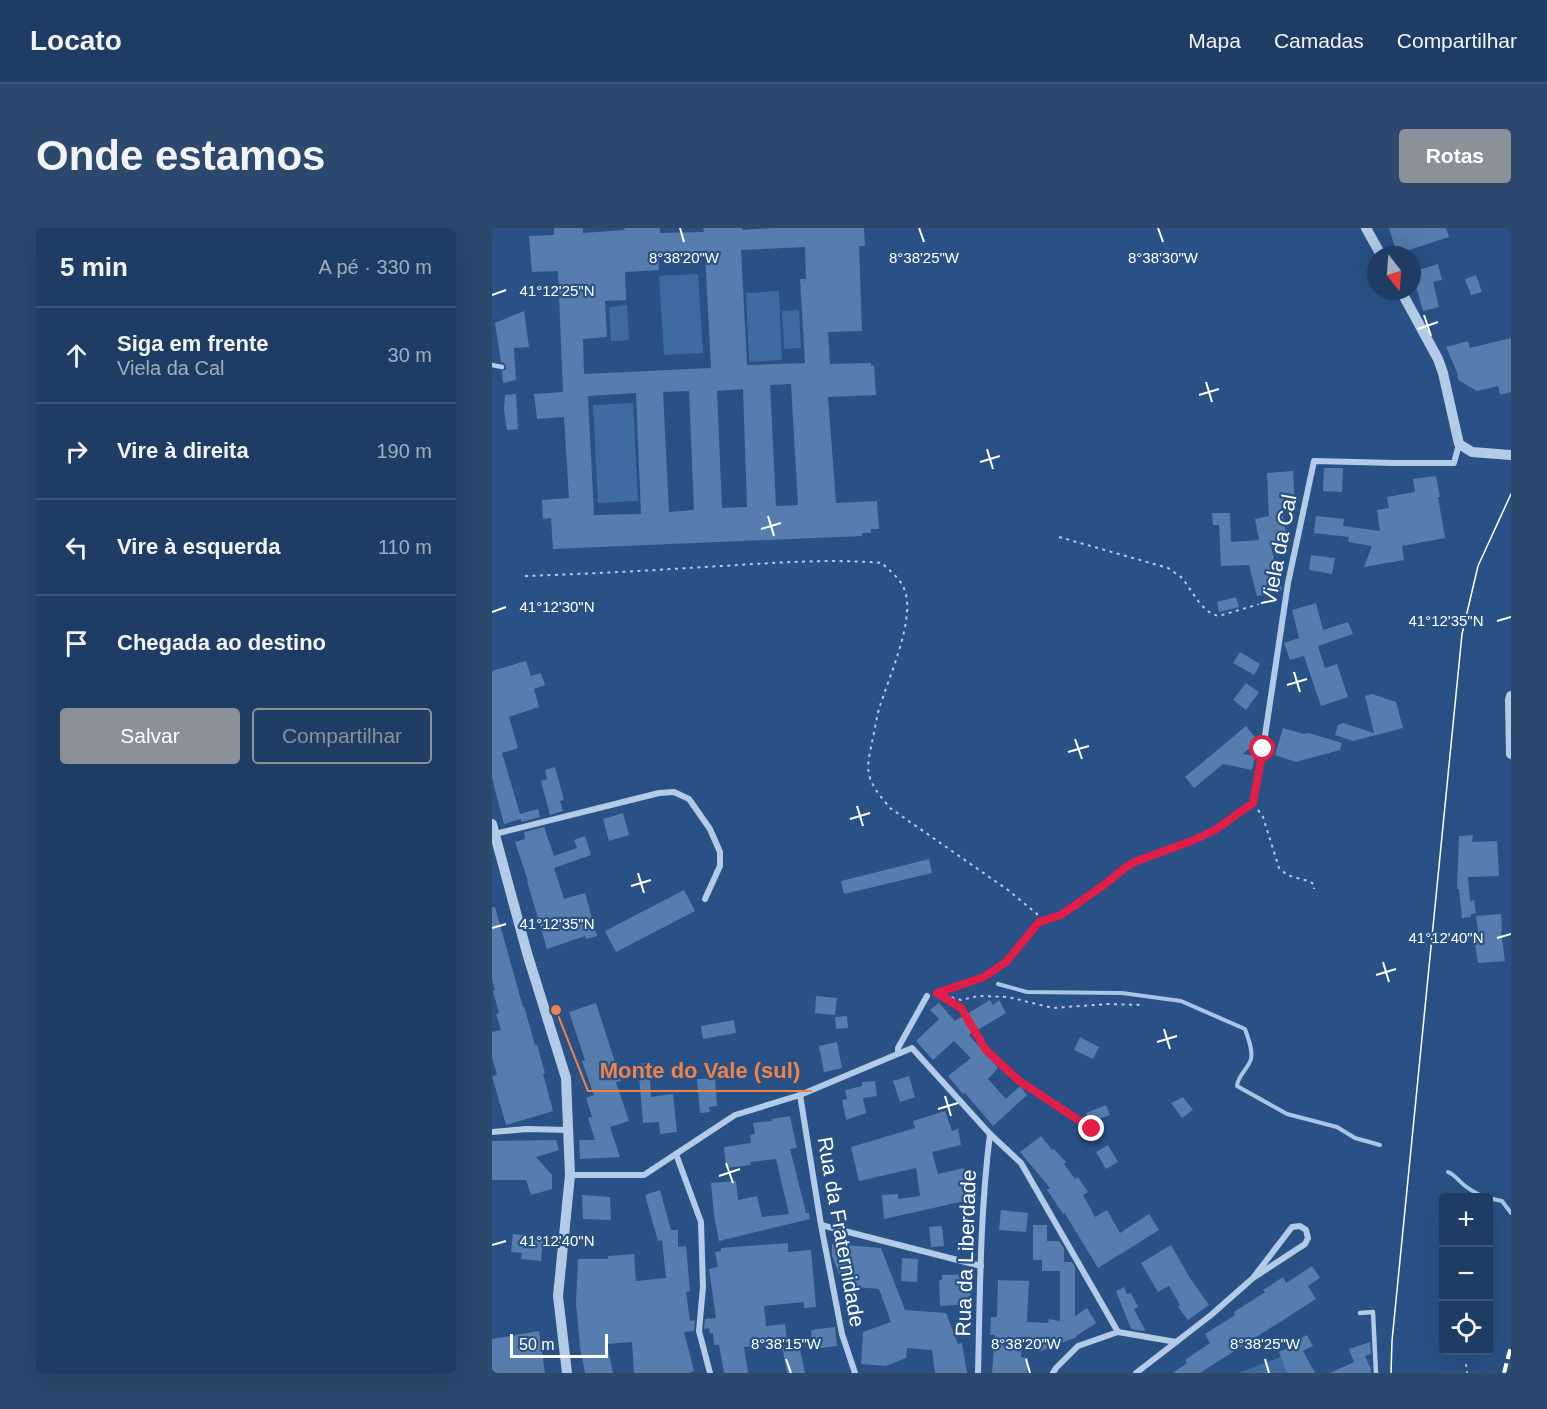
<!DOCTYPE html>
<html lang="pt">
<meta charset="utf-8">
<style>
body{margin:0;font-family:Helvetica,sans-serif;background:#2c486d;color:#f1f3f6}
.controls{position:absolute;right:18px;bottom:18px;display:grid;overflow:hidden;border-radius:6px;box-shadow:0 6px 24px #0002}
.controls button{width:54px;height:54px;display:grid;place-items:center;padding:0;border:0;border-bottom:2px solid #3c5678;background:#1f3d64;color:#f1f3f6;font:30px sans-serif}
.compass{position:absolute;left:875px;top:18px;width:54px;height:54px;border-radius:50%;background:#1f3d64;box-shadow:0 6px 24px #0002;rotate:163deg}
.scale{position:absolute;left:18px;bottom:15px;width:98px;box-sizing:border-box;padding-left:6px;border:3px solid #fff;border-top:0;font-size:16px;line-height:21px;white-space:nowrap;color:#fff;-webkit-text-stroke:4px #295185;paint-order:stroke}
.stop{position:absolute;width:18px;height:18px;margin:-14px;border:4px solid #e11d48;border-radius:50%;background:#fff}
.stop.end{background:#e11d48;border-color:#fff;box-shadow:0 2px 6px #0008}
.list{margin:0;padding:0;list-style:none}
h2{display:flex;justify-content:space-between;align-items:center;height:78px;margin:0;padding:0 24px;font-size:26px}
h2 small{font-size:20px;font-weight:400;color:#a1aebf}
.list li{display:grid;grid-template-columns:39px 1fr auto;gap:18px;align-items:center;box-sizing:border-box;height:96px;padding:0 24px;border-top:2px solid #3c5678}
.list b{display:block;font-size:22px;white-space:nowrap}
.list p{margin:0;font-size:20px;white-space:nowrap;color:#a1aebf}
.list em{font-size:20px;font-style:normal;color:#a1aebf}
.actions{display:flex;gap:12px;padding:18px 24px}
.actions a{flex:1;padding:14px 0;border:2px solid #8c9099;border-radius:6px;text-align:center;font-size:21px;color:#8c9099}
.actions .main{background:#8c9099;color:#fff}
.icon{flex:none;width:33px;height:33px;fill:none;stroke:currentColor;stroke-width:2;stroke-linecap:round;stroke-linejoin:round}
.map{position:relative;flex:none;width:1019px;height:1145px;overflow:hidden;border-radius:6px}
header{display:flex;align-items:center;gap:36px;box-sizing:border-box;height:84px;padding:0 30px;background:#1f3d64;border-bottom:2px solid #3c5678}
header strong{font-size:28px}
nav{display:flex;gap:33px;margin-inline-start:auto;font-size:21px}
.intro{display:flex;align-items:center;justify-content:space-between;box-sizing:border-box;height:144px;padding:0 36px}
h1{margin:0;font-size:42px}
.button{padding:15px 27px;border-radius:6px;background:#8c9099;color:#fff;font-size:21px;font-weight:700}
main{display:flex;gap:36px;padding:0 36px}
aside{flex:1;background:#1f3d64;border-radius:6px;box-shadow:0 6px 24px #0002}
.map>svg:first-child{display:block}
</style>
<header>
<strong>Locato</strong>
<nav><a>Mapa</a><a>Camadas</a><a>Compartilhar</a></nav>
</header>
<div class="intro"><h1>Onde estamos</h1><a class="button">Rotas</a></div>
<main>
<aside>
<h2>5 min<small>A pé · 330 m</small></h2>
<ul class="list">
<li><svg class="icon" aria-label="ahead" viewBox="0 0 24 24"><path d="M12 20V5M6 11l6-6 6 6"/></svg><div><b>Siga em frente</b><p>Viela da Cal</p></div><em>30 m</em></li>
<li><svg class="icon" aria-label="right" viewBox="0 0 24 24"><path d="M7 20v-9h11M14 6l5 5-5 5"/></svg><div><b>Vire à direita</b></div><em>190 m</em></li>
<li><svg class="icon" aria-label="left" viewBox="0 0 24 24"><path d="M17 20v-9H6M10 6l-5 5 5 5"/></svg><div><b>Vire à esquerda</b></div><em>110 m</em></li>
<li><svg class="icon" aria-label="arrive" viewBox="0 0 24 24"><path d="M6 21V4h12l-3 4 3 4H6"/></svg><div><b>Chegada ao destino</b></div></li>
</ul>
<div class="actions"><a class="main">Salvar</a><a>Compartilhar</a></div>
</aside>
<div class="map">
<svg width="1019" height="1145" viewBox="0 0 1019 1145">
<rect width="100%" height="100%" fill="#295185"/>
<g fill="#3e6ba1">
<polygon points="206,46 211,125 172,127 167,48"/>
<polygon points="287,63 290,132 257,134 254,65"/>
<polygon points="135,77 137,112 119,113 117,79"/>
<polygon points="307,82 309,120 292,121 290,83"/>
<polygon points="141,175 146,273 106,275 101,177"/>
<polygon points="794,1127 796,1145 748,1145 749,1144"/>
</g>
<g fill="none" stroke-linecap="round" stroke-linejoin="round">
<g stroke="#a9c6e7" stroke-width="4">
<path d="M 506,756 L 535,764 L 630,765 L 689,773 L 753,801 C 756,810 761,821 759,831 C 756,841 746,847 745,858 L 795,886 L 845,899 L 863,910 L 888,917"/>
<path d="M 956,944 C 963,947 966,952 972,957 C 979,963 986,966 994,970"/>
<polyline points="996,970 1010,973 1019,985"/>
</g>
</g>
<g fill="#567dae" fill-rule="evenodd">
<path d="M 62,0 L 91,0 L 91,5 L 133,2 L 132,0 L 168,0 L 168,5 L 212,4 L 211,0 L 250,0 L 251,2 L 281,0 L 372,0 L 373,18 L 367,18 L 370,103 L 336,104 L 338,136 L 379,135 L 379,138 L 382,137 L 384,167 L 336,169 L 344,275 L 385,273 L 387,301 L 379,301 L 379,305 L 370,305 L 370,308 L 61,321 L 59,290 L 51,291 L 50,272 L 77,270 L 72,189 L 45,191 L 42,166 L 71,164 L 66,43 L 40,44 L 37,8 L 62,7 ZM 313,19 L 314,51 L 308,51 L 313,135 L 255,137 L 249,22 ZM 213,25 L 219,140 L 92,146 L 91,111 L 115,109 L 113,73 L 134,72 L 133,44 L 167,42 L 166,26 ZM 299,156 L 306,277 L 284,278 L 278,157 ZM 251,161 L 255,279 L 230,280 L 225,163 ZM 197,163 L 202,282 L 177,284 L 171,164 ZM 144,165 L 149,286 L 102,287 L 96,168 Z"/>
<polygon points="897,0 954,0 957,9 905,26"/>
<polygon points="946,36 950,52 941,54 947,79 931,83 920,44"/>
<polygon points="984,47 990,64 979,67 973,51"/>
<polygon points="32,83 37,119 22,120 24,152 11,155 10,143 14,141 14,138 12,135 9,134 3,95"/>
<polygon points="1019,110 1019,164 1008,167 1006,158 985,163 966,152 965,144 954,119 976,113 978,120"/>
<polygon points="24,166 26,201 15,202 12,182 13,167"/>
<polygon points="832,240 851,240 850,264 831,263"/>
<polygon points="801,243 803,276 789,277 796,316 779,319 790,362 765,368 757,337 729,338 727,297 721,297 720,285 738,285 739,314 767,312 763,291 777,288 775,245"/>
<polygon points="944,248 948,269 946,269 953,310 910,318 912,332 872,339 880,318 856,314 857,309 822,305 824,288 852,291 851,298 888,303 885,282 897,280 895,269 923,264 921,251"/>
<polygon points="819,327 843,330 840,346 817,342"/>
<polygon points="744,369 747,379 727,384 725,374"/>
<polygon points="824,375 831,402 856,394 861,406 826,418 833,440 845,436 856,469 829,478 812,428 798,432 792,415 807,410 800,382"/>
<polygon points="748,424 768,436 762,447 741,435"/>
<polygon points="34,433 39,448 49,445 53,457 42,461 47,479 17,489 26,520 10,525 28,586 46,581 48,589 29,594 29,591 12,596 0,550 0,443"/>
<polygon points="754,455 767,464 754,482 741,472"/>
<polygon points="880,466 904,474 911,500 861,513 843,507 846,497 851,495 882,505 873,468"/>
<polygon points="754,498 766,513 751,526 763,528 760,542 731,536 702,560 693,549"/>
<polygon points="791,500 811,506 817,505 850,515 848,522 804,534 783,527"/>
<polygon points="63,539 72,572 68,573 71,583 58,587 49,553 55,551 53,542"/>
<polygon points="131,585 137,607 117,613 111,591"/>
<polygon points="52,599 62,628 85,620 82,612 93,608 99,627 62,640 72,671 93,665 105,708 94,711 93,708 55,721 35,653 36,653 23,614 33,611 32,604"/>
<polygon points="981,607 980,614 1005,613 1007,648 976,649 978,673 982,672 984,685 979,686 979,689 970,690 967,661 965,661 967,608"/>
<polygon points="437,631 440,645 352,666 349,653"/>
<polygon points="192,662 203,683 124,724 113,703"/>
<polygon points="0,679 3,679 31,779 32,778 43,817 45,817 53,845 51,846 61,883 14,897 0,848 5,847 0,830 0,804 9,802 4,786 7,785 1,763 3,762 0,751"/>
<polygon points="1009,686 1010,703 1009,704 1013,733 986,735 982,710 987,710 984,688"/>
<polygon points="324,768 345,770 343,787 323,785"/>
<polygon points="498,772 501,777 507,772 514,785 477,807 506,840 496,851 514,871 528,858 535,867 501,898 473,865 471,866 456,848 479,830 462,813 441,832 424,813 447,791 438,782 447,775 463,793"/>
<polygon points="104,775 129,853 124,854 137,893 118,899 128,929 88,931 87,912 103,912 96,890 100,889 94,870 102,867 90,833 93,832 77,784"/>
<polygon points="355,788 356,800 344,801 343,789"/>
<polygon points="242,792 244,805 211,811 209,798"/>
<polygon points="588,809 607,819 601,831 582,822"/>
<polygon points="345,814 350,840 332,844 327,818"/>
<polygon points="157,835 159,869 181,866 185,904 168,906 167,894 151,895 146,836"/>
<polygon points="417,848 423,869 408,874 401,853"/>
<polygon points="223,850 225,878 217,879 218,884 208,885 205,851"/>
<polygon points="383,853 385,868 371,870 374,885 354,892 350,872 355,871 353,862 370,858 370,854"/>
<polygon points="691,869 701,882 690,890 679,875"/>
<polygon points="614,877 618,887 598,894 594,885"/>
<polygon points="453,883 460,903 466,901 469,917 440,924 446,946 472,940 476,959 474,959 477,972 392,991 390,967 406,966 406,971 428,968 424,940 367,953 359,919 423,900 421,893"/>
<polygon points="298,888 305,920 298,921 314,985 317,985 318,991 227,1013 222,987 219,955 244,953 246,972 265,968 270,989 297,986 284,931 258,934 259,937 234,940 232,919 259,915 258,907 263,906 261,895 280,893 280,891"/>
<polygon points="549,908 560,922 562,921 574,934 572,936 583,951 586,949 596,964 591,967 603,989 615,982 628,1005 657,986 667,1002 606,1040 572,984 572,987 555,962 558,960 528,924"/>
<polygon points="64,912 67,922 44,929 60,947 60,961 39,967 34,952 0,952 0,913"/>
<polygon points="616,917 626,934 614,941 604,924"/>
<polygon points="168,962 179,1002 186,1002 186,1019 194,1018 198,1063 194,1064 198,1093 203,1092 202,1103 192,1104 202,1143 197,1145 142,1145 140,1114 115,1116 121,1145 93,1145 88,1119 84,1075 86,1031 116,1031 116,1028 142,1026 144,1053 174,1050 170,1012 166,1013 153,967"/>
<polygon points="90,967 118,969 119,992 91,991"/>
<polygon points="509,982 536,985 534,1004 507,1002"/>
<polygon points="541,997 555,997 555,1013 567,1013 572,1020 572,1034 580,1034 583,1039 583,1088 595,1080 604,1095 584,1108 585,1109 549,1123 551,1111 530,1109 529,1129 536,1130 535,1145 500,1145 503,1107 498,1107 499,1089 505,1089 506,1052 537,1053 535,1094 556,1095 557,1091 568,1093 568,1043 550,1043 550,1032 541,1032"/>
<polygon points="450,998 452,1018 439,1019 437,999"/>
<polygon points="21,1006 51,1009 49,1033 29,1031 30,1025 19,1024"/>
<polygon points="296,1015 296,1024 319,1022 324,1079 312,1080 312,1074 272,1078 274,1098 293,1096 295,1115 252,1119 256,1145 232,1145 227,1117 222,1117 221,1105 218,1105 217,1100 212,1101 213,1091 224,1090 217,1041 226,1039 223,1024 229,1023 229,1020"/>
<polygon points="340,1016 389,1020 413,1082 454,1085 466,1116 470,1115 475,1145 443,1145 440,1122 415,1120 414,1130 394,1138 369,1136 371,1104 399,1094 387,1061 352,1058 340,1028"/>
<polygon points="679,1017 698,1050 717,1077 696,1092 686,1079 688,1077 677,1058 666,1064 649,1035"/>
<polygon points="410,1030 426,1031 425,1054 409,1053"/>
<polygon points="820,1038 828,1050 816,1058 824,1071 708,1145 681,1145 695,1135 693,1132 718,1115 713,1106 743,1087 742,1084 773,1064 771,1062 791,1049 794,1055"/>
<polygon points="478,1046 479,1076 448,1078 447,1052 450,1052 450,1047"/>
<polygon points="632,1059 635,1066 639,1065 646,1079 642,1081 653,1102 651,1103 639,1101 637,1096 624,1063"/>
<polygon points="343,1099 345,1118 321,1121 319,1102"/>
<polygon points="47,1103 53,1145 0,1145 0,1111"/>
<polygon points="815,1107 821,1118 811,1123 823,1145 795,1145 787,1124 801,1118 799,1115"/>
<polygon points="878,1114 879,1126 873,1128 879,1141 879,1145 838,1145 862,1134 857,1121"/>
<polygon points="307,1116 313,1145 295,1145 290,1118"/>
</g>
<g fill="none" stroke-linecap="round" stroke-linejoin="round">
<g stroke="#b4cbe7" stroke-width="2" stroke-dasharray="3 4.5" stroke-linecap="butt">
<path d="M 567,309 L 676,340 C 680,343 685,346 689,349 C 700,361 709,385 727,388 L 781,372 L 784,373"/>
<path d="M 33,348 C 92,346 152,343 211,339 C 271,336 330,330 390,335 C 398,343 409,351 413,363 C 423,392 397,449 388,478 C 384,490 383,502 380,514 C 378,525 374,538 378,550 C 382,562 391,571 398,580 L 516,662 L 545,686 L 547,694 L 514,734 L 492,749 L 444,766"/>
<polyline points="766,582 771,589 787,640 795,647 816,653 822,656 822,661"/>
<polyline points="547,694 569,687 612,657 634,639 644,633 702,612 723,602 753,580"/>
<polyline points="445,765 469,772 486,768 516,769 561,780 616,776 652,777"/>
<polyline points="448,767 469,780 494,821 526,852 600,901"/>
<polyline points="974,1136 975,1145"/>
</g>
<g stroke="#b4cbe7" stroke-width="4.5">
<polyline points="0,137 10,139"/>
<polyline points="868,1085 881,1084 884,1145"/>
</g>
<g stroke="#b4cbe7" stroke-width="6">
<polyline points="761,575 771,521 796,355 822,233 902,235 962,235 967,216"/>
<polyline points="3,606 167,565 182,564 197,571 218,601 228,624 228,638 213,671"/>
<polyline points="406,825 406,820 435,768"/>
<polyline points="308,867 329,997 350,1106 363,1145"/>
<polyline points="0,904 35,901 77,902"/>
<polyline points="184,926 209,994 211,1059 207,1103 218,1145"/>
<polyline points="78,947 152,947 243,887 308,867 420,820 498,906 529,935 626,1104 586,1118 564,1140 561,1145"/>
<polyline points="329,997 489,1038"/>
<polyline points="626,1104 684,1114"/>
<path d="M 486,1145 C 488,1065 488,985 498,906"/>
<polyline points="644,1145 719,1087 761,1050 813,1016 816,1010 814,1002 808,998 800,999 761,1050"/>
</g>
<g stroke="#b4cbe7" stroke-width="10">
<polyline points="874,0 889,27"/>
<polyline points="909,63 946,131 951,145 967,216 980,224 1019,227"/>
<polyline points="1019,468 1018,472 1019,526"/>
<polyline points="0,596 35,725 74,850 78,947 66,1068 75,1145"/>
</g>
<polyline stroke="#fff" stroke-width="1.5" points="899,1145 900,1113 970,406 986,338 1019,266"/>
<polyline stroke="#fff" stroke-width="4" stroke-dasharray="10 4.5" stroke-linecap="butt" points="1012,1145 1019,1118"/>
</g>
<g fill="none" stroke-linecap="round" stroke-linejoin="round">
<polyline stroke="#e11d48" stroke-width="8" points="600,901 526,852 494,822 469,780 445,765 492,749 514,734 547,694 569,687 612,657 634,639 645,633 702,612 723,602 761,575 771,521"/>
</g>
<path fill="none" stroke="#fff" stroke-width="2" d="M 188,0 L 192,14M 427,0 L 432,14M 666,0 L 671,14M 0,67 L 14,62M 932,87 L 939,108M 926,101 L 946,94M 714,154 L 720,174M 707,167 L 727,161M 495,221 L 501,241M 488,234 L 508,228M 276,288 L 282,308M 269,301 L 289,295M 0,384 L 14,379M 1005,393 L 1019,389M 802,444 L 808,464M 795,457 L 815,451M 583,511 L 590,531M 576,524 L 597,518M 365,578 L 371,598M 358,591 L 378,585M 146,645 L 152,665M 139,658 L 159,652M 0,700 L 14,696M 1005,710 L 1019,706M 891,734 L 897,754M 884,747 L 904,741M 672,801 L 678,821M 665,814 L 685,808M 453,868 L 459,888M 446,881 L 466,875M 234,935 L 241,955M 227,948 L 248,941M 0,1017 L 14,1013M 294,1131 L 299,1145M 534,1131 L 538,1145M 773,1131 L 777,1145"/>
<g text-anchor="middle" stroke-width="4.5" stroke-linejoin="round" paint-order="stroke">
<g font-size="21" fill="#fff" stroke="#295185">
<text transform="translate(787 322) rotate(-79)" y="7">Viela da Cal</text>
<text transform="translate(349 1004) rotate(80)" y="7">Rua da Fraternidade</text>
<text transform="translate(474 1025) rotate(-88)" y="7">Rua da Liberdade</text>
</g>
</g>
<g font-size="15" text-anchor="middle" fill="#fff" stroke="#295185" stroke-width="4.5" stroke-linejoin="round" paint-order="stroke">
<text x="192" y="35">8°38'20"W</text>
<text x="432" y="35">8°38'25"W</text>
<text x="671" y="35">8°38'30"W</text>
<text x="65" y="68">41°12'25"N</text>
<text x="65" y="384">41°12'30"N</text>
<text x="954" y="398">41°12'35"N</text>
<text x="65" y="701">41°12'35"N</text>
<text x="954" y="715">41°12'40"N</text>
<text x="65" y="1018">41°12'40"N</text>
<text x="294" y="1121">8°38'15"W</text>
<text x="534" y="1121">8°38'20"W</text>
<text x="773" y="1121">8°38'25"W</text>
</g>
<path fill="none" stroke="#ee8249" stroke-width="2" d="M64 782L96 863H320"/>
<circle fill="#ee8249" stroke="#295185" stroke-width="2" cx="64" cy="782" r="6"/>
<g font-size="22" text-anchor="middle" font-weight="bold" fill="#ee8249" stroke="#295185" stroke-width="4.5" stroke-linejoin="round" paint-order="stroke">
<text x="208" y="850">Monte do Vale (sul)</text>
</g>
</svg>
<div class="controls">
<button>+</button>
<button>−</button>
<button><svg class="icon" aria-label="locate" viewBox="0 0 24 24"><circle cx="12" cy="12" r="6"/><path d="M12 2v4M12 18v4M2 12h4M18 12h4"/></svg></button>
</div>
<svg class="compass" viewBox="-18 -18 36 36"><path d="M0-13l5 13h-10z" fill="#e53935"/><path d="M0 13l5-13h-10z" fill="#a1aebf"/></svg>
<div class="scale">50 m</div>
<div class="stop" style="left:771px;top:521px"></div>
<div class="stop end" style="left:600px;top:901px"></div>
</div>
</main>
